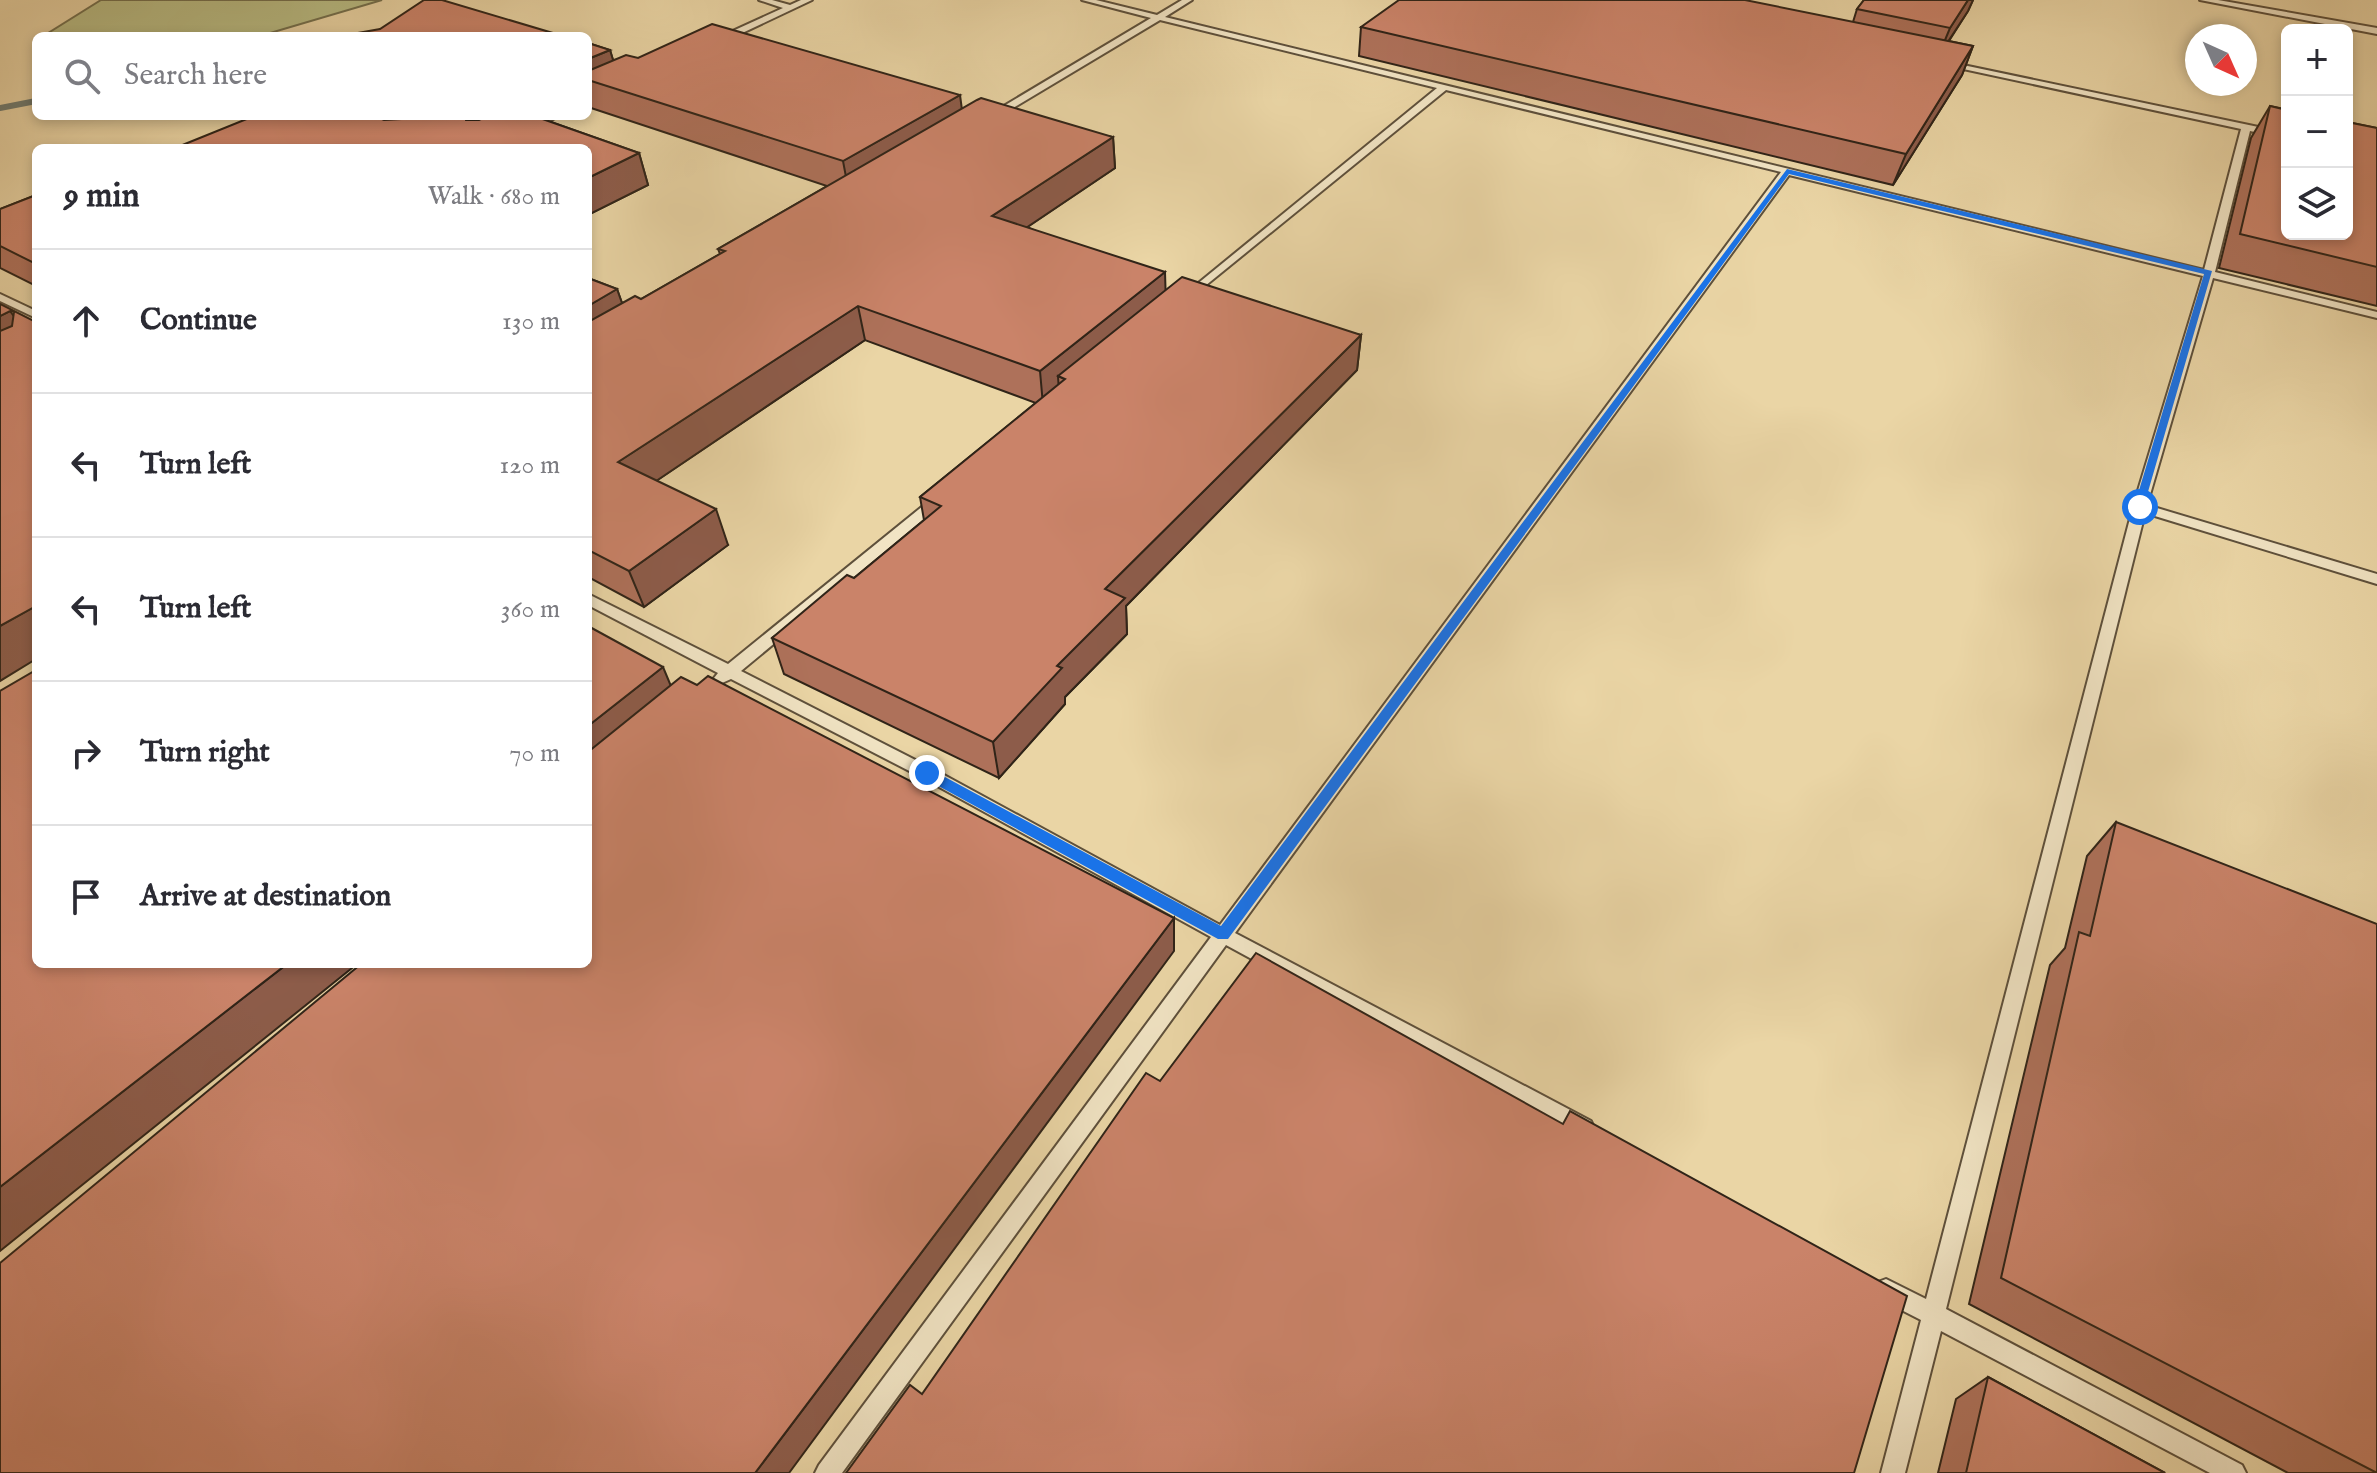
<!DOCTYPE html>
<meta charset="utf-8">
<style>
body{margin:0;font-family:"IM FELL English",serif;background:#f7f7f7;color:#2b2b33}
.controls{position:absolute;right:24px;top:24px;display:grid;overflow:hidden;border-radius:12px;box-shadow:0 4px 12px #0003}
.controls button{width:72px;height:72px;display:grid;place-items:center;padding:0;border:0;border-bottom:2px solid #e1e1e2;background:#fff;color:#2b2b33;font:40px sans-serif}
.compass{position:absolute;left:2185px;top:24px;width:72px;height:72px;border-radius:50%;background:#fff;box-shadow:0 4px 12px #0003;rotate:135deg}
.stop{position:absolute;width:24px;height:24px;margin:-18px;border:6px solid #1a73e8;border-radius:50%;background:#fff}
.stop.end{background:#1a73e8;border-color:#fff;box-shadow:0 2px 8px #0008}
.list{margin:0;padding:0;list-style:none}
h2{display:flex;justify-content:space-between;align-items:center;height:104px;margin:0;padding:0 32px;font-size:34px}
h2 small{font-size:26px;font-weight:400;color:#7c7c81}
.list li{display:grid;grid-template-columns:52px 1fr auto;gap:24px;align-items:center;box-sizing:border-box;height:144px;padding:0 32px;border-top:2px solid #e1e1e2}
.list b{display:block;font-size:30px;white-space:nowrap}
.list em{font-size:26px;font-style:normal;color:#7c7c81}
.icon{flex:none;width:44px;height:44px;fill:none;stroke:currentColor;stroke-width:2;stroke-linecap:round;stroke-linejoin:round}
.map{position:relative;flex:none;width:2377px;height:1473px;overflow:hidden}
.search{position:absolute;background:#fff;box-shadow:0 4px 12px #0003;left:32px;top:32px;width:560px;height:88px;display:flex;align-items:center;gap:20px;box-sizing:border-box;padding:0 28px;border-radius:12px;color:#7c7c81;font-size:30px}
.panel{position:absolute;background:#fff;box-shadow:0 4px 12px #0003;left:32px;top:144px;width:560px;height:824px;border-radius:12px}
.map>svg:first-child{display:block}
</style>
<div class="map">
<svg width="2377" height="1473" viewBox="0 0 2377 1473">
<rect width="100%" height="100%" fill="#ead5a5"/>
<filter id="stains"><feTurbulence type="fractalNoise" baseFrequency=".0025" numOctaves="4"/><feColorMatrix values="0 0 0 0 .2 0 0 0 0 .09 0 0 0 0 .02 0 0 0 .5 -.17"/></filter>
<radialGradient id="worn" r=".72"><stop offset=".6" stop-color="#630" stop-opacity="0"/><stop offset="1" stop-color="#630" stop-opacity=".3"/></radialGradient>
<polygon fill="#b9bd85" stroke="#74704e" stroke-width="2" points="101,0 382,0 260,36 45,35"/>
<g fill="none" stroke-linecap="round" stroke-linejoin="round">
<polyline stroke="#6f7c72" stroke-width="6" points="0,108 36,101"/>
<defs>
<g id="service">
<polygon points="759,0 772,0 790,5 801,0 812,0 721,43 715,43 715,39 783,8"/>
<polygon points="1082,0 1096,0 1157,15 1182,0 1192,0 1165,17 2204,270 2241,129 1940,64 1944,61 2287,133 2287,139 2250,131 2215,272 2377,312 2377,318 2213,278 2147,505 2377,574 2377,584 2145,513 1946,1309 2242,1465 2246,1473 2210,1473 1941,1331 1905,1473 1881,1473 1921,1320 1878,1298 1875,1290 1878,1282 1886,1279 1926,1299 2133,507 2203,276 1789,175 1235,933 1591,1121 1594,1128 1591,1135 1584,1137 1577,1135 1226,945 842,1473 815,1473 819,1465 1211,937 921,777 731,679 722,683 717,682 714,678 718,673 588,605 588,594 728,664 934,497 944,497 944,503 741,671 933,769 1220,925 1781,172 1446,90 1189,299 1185,298 1185,294 1437,88 1160,20 993,120 987,120 987,116 1151,18"/>
<polygon points="2200,0 2218,0 2377,28 2377,34"/>
<polygon points="546,116 559,116 529,131 521,129"/>
<polygon points="0,294 36,311 36,318 0,301"/>
</g>
</defs>
<use href="#service" stroke="#5e503b" stroke-width="4"/>
<use href="#service" fill="#f1e4c4" fill-rule="evenodd"/>
</g>
<g fill="#ae715a" stroke="#302418" stroke-width="2">
<polygon points="1864,0 1973,0 1968,11 1949,41 1973,46 1962,75 1893,185 1359,56 1361,27 1853,22 1857,9"/>
<polygon points="588,43 610,50 613,60 638,58 961,108 1113,137 1115,168 1027,227 1165,291 1361,335 1357,370 1126,606 1127,634 1065,697 1065,704 999,778 784,674 772,638 854,578 924,520 920,497 1036,403 865,340 656,481 728,545 644,607 588,577 588,278 617,289 622,303 641,299 720,254 718,249 827,186 588,107"/>
<polygon points="2270,106 2377,128 2377,306 2219,268 2251,138"/>
<polygon points="254,116 539,116 537,117 639,153 648,185 588,215 588,148"/>
<polygon points="36,195 36,286 0,268 0,209"/>
<polygon points="2116,822 2377,1473 2288,1473 1969,1304 2050,965 2065,948 2087,856"/>
<polygon points="1988,1377 2165,1473 1938,1473 1956,1399"/>
</g>
<g fill="#8d5c4a" stroke="#302418" stroke-width="2">
<polygon points="1968,0 1973,0 1968,11 1938,57 1950,28"/>
<polygon points="1973,46 1962,75 1893,185 1906,154"/>
<polygon points="610,50 619,80 588,80 588,59"/>
<polygon points="960,95 964,125 849,193 843,161"/>
<polygon points="465,116 539,116 477,145"/>
<polygon points="1113,137 1115,168 995,249 992,216"/>
<polygon points="639,153 648,185 588,215 588,178"/>
<polygon points="1165,272 1166,305 1065,379 1058,376 1059,392 1043,405 1040,371"/>
<polygon points="617,289 629,323 588,348 588,306"/>
<polygon points="858,306 865,340 631,498 618,462"/>
<polygon points="10,311 35,345 0,361 0,316"/>
<polygon points="1361,335 1357,370 1126,606 1127,634 1065,697 1065,704 999,778 993,742 1057,666 1105,589"/>
<polygon points="716,509 728,545 644,607 629,571"/>
<polygon points="36,606 36,659 0,681 0,626"/>
<polygon points="663,667 678,703 588,775 588,726"/>
<polygon points="1174,918 1174,951 789,1473 755,1473"/>
<polygon points="287,964 357,964 0,1251 0,1187"/>
</g>
<g fill="#ca8369" stroke="#302418" stroke-width="2">
<polygon points="424,0 442,0 563,36 341,36 380,29"/>
<polygon points="1399,0 1745,0 1973,46 1906,154 1361,27"/>
<polygon points="1864,0 1968,0 1950,28 1857,9"/>
<polygon points="712,24 960,95 843,161 588,80 588,71 626,55 638,58"/>
<polygon points="588,43 610,50 588,59"/>
<polygon points="981,98 1113,137 992,216 1165,272 1040,371 858,306 618,462 716,509 629,571 588,550 588,322 635,296 641,299 725,251 718,249 977,100"/>
<polygon points="2270,106 2287,110 2287,234 2347,234 2347,122 2377,128 2377,267 2240,234"/>
<polygon points="254,116 375,116 384,120 401,119 401,116 465,116 466,120 479,120 487,116 534,116 639,153 588,178 588,148 175,148"/>
<polygon points="36,195 36,264 0,246 0,209"/>
<polygon points="1182,277 1361,335 1105,589 1125,598 1057,666 1062,668 993,742 772,638 847,575 854,578 941,506 920,497 1065,379 1058,376"/>
<polygon points="588,278 617,289 588,306"/>
<polygon points="0,304 36,322 36,606 0,626 0,331 12,326 14,312 10,311 0,316"/>
<polygon points="588,626 663,667 588,726"/>
<polygon points="36,670 36,964 287,964 0,1187 0,691"/>
<polygon points="708,676 1174,918 755,1473 0,1473 0,1263 361,964 588,964 588,752 681,677 697,685"/>
<polygon points="2116,822 2377,924 2377,1473 2001,1278 2079,932 2090,936"/>
<polygon points="1256,953 1563,1124 1570,1111 1907,1296 1854,1473 846,1473 910,1385 922,1394 1146,1073 1160,1081"/>
<polygon points="1988,1377 2165,1473 1966,1473"/>
</g>
<polygon fill="#1a73e8" points="1787,169 2212,271 2143,509 2134,507 2204,274 1789,174 1228,939 1218,939 922,777 922,770 932,770 1221,926"/>
<rect width="100%" height="100%" filter="url(#stains)"/>
<rect width="100%" height="100%" fill="url(#worn)"/>
</svg>
<div class="controls">
<button>+</button>
<button>−</button>
<button><svg class="icon" aria-label="layers" viewBox="0 0 24 24"><path d="M12 4l9 5-9 5-9-5zM3 14l9 5 9-5"/></svg></button>
</div>
<svg class="compass" viewBox="-18 -18 36 36"><path d="M0-13l5 13h-10z" fill="#e53935"/><path d="M0 13l5-13h-10z" fill="#7c7c81"/></svg>
<div class="stop" style="left:2140px;top:507px"></div>
<div class="stop end" style="left:927px;top:773px"></div>
<div class="search"><svg class="icon" aria-label="search" viewBox="0 0 24 24"><circle cx="10" cy="10" r="6"/><path d="M15 15l6 6"/></svg>Search here</div>
<section class="panel">
<h2>9 min<small>Walk · 680 m</small></h2>
<ul class="list">
<li><svg class="icon" aria-label="ahead" viewBox="0 0 24 24"><path d="M12 20V5M6 11l6-6 6 6"/></svg><div><b>Continue</b></div><em>130 m</em></li>
<li><svg class="icon" aria-label="left" viewBox="0 0 24 24"><path d="M17 20v-9H6M10 6l-5 5 5 5"/></svg><div><b>Turn left</b></div><em>120 m</em></li>
<li><svg class="icon" aria-label="left" viewBox="0 0 24 24"><path d="M17 20v-9H6M10 6l-5 5 5 5"/></svg><div><b>Turn left</b></div><em>360 m</em></li>
<li><svg class="icon" aria-label="right" viewBox="0 0 24 24"><path d="M7 20v-9h11M14 6l5 5-5 5"/></svg><div><b>Turn right</b></div><em>70 m</em></li>
<li><svg class="icon" aria-label="arrive" viewBox="0 0 24 24"><path d="M6 21V4h12l-3 4 3 4H6"/></svg><div><b>Arrive at destination</b></div></li>
</ul>
</section>
</div>
